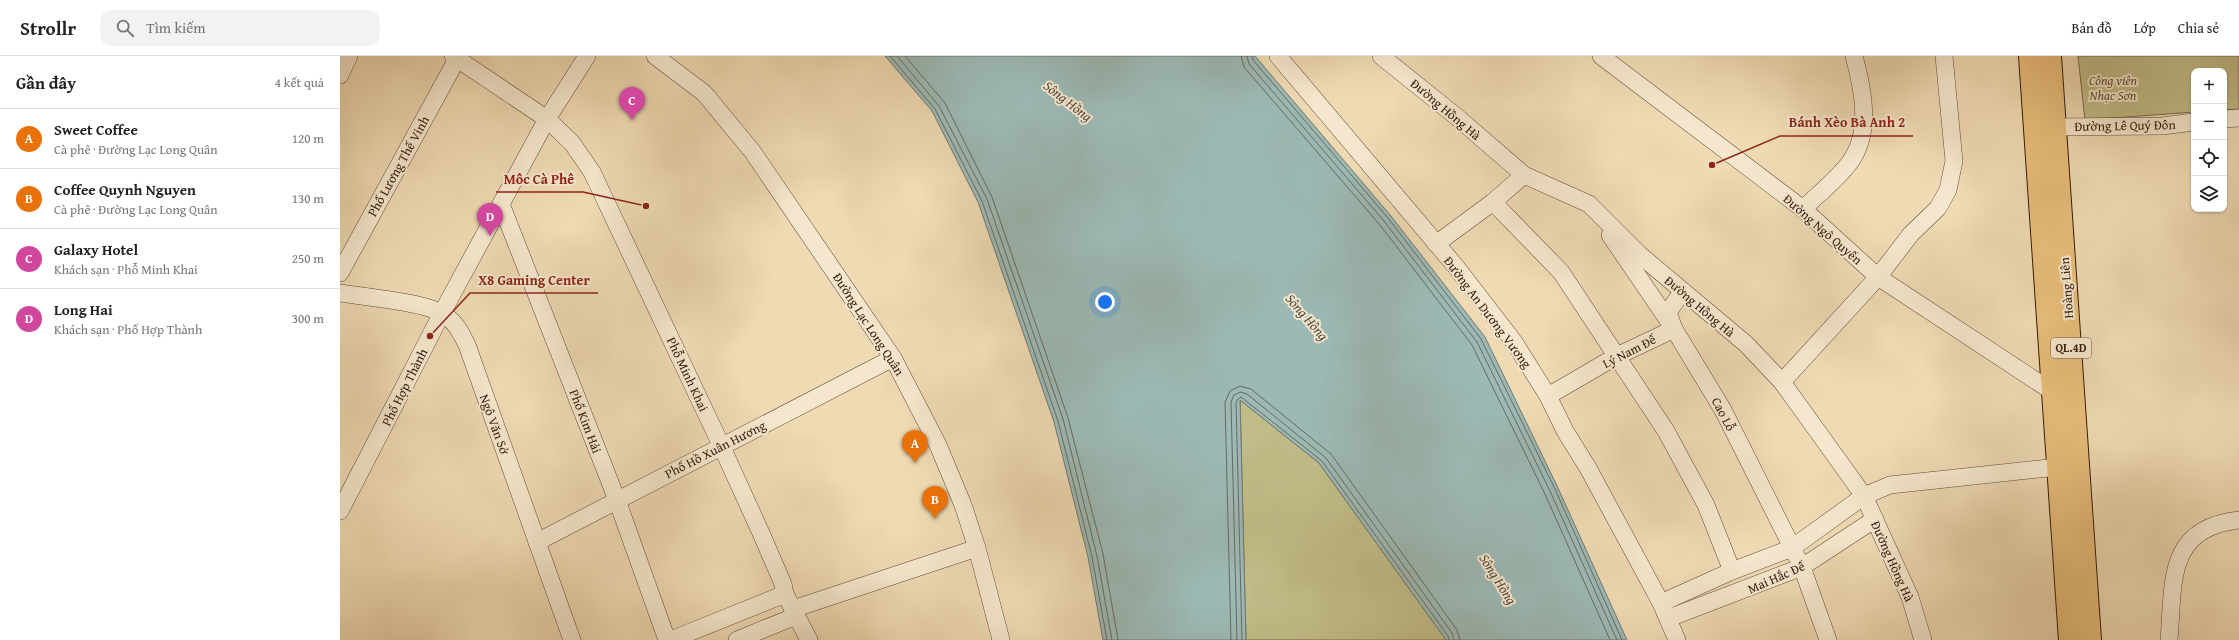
<!DOCTYPE html>
<html lang="vi">
<meta charset="utf-8">
<style>
body{margin:0;font-family:"Gentium Book Plus",serif;background:#f2f2f2;color:#202124}
.controls{position:absolute;right:12px;top:12px;display:grid;overflow:hidden;border-radius:8px;box-shadow:0 1px 3px #0004}
.controls button{width:36px;height:36px;display:grid;place-items:center;padding:0;border:0;border-bottom:1px solid #e0e0e0;background:#fff;color:#202124;font:20px sans-serif}
.you{position:absolute;left:765px;top:246px;width:14px;height:14px;margin:-10px;border:3px solid #fff;border-radius:50%;background:#1a73e8;box-shadow:0 0 0 6px #1a73e833}
.badge{display:grid;place-items:center;width:26px;height:26px;border-radius:50%;background:#db2777;color:#fff;font-size:13px;font-weight:700}
.pin{position:absolute;translate:-50% -33px;filter:drop-shadow(0 1px 2px #0008)}
.pin::after{content:'';position:absolute;top:21px;width:14px;height:12px;background:inherit;clip-path:polygon(0 0,100% 0,50% 100%)}
.list{margin:0;padding:0;list-style:none}
h2{display:flex;justify-content:space-between;align-items:center;height:52px;margin:0;padding:0 16px;font-size:17px}
h2 small{font-size:13px;font-weight:400;color:#757577}
.list li{display:grid;grid-template-columns:26px 1fr auto;gap:12px;align-items:center;box-sizing:border-box;height:60px;padding:0 16px;border-top:1px solid #e0e0e0}
.list b{display:block;font-size:15px;white-space:nowrap}
.list p{margin:0;font-size:13px;white-space:nowrap;color:#757577}
.list em{font-size:13px;font-style:normal;color:#757577}
.icon{flex:none;width:22px;height:22px;fill:none;stroke:currentColor;stroke-width:2;stroke-linecap:round;stroke-linejoin:round}
.map{position:relative;flex:none;width:1899px;height:584px;overflow:hidden}
header{display:flex;align-items:center;gap:24px;box-sizing:border-box;height:56px;padding:0 20px;background:#fff;border-bottom:1px solid #e0e0e0}
header strong{font-size:19px}
nav{display:flex;gap:22px;margin-inline-start:auto;font-size:14px}
.search{width:280px;height:36px;background:#f2f2f2;display:flex;align-items:center;gap:10px;box-sizing:border-box;padding:0 14px;border-radius:12px;color:#757577;font-size:15px}
main{display:flex}
aside{flex:1;background:#fff}
.map>svg:first-child{display:block}
</style>
<header>
<strong>Strollr</strong>
<div class="search"><svg class="icon" aria-label="search" viewBox="0 0 24 24"><circle cx="10" cy="10" r="6"/><path d="M15 15l6 6"/></svg>Tìm kiếm</div>
<nav><a>Bản đồ</a><a>Lớp</a><a>Chia sẻ</a></nav>
</header>
<main>
<aside>
<h2>Gần đây<small>4 kết quả</small></h2>
<ul class="list">
<li><span class="badge" style="background:#e8710a">A</span><div><b>Sweet Coffee</b><p>Cà phê · Đường Lạc Long Quân</p></div><em>120 m</em></li>
<li><span class="badge" style="background:#e8710a">B</span><div><b>Coffee Quynh Nguyen</b><p>Cà phê · Đường Lạc Long Quân</p></div><em>130 m</em></li>
<li><span class="badge" style="background:#d1479c">C</span><div><b>Galaxy Hotel</b><p>Khách sạn · Phỗ Minh Khai</p></div><em>250 m</em></li>
<li><span class="badge" style="background:#d1479c">D</span><div><b>Long Hai</b><p>Khách sạn · Phố Hợp Thành</p></div><em>300 m</em></li>
</ul>
</aside>
<div class="map">
<svg width="1899" height="584" viewBox="0 0 1899 584">
<rect width="100%" height="100%" fill="#efdab3"/>
<filter id="stains"><feTurbulence type="fractalNoise" baseFrequency=".005" numOctaves="4"/><feColorMatrix values="0 0 0 0 .2 0 0 0 0 .09 0 0 0 0 .02 0 0 0 .5 -.17"/></filter>
<radialGradient id="worn" r=".72"><stop offset=".6" stop-color="#630" stop-opacity="0"/><stop offset="1" stop-color="#630" stop-opacity=".3"/></radialGradient>
<g fill="#c1bd88" stroke="#7a6c4a">
<polygon points="1738,0 1899,0 1899,53 1884,54 1884,15 1854,15 1854,56 1745,64"/>
<polygon points="900,344 979,407 1106,584 906,584"/>
</g>
<polygon fill="#9cb9b5" stroke="#727971" points="545,0 915,0 1051,160 1145,281 1218,432 1287,584 1106,584 979,407 900,344 906,584 763,584 748,501 714,366 638,146 592,55"/>
<g fill="none" stroke-linecap="round" stroke-linejoin="round">
<g stroke="#686a60" stroke-width="1">
<polyline points="550,0 595,53 642,145 718,365 752,501 767,584"/>
<polyline points="557,0 599,50 647,143 723,363 757,500 772,584"/>
<polyline points="565,0 605,47 652,141 728,362 763,498 778,584"/>
<polyline points="901,0 904,11 1040,169 1132,289 1205,438 1270,584"/>
<polyline points="907,0 909,8 1044,165 1137,286 1210,435 1277,584"/>
<polyline points="912,0 913,4 1048,162 1141,283 1215,433 1282,584"/>
<polyline points="891,584 885,346 890,335 900,330 911,333 991,398 1117,574 1120,584"/>
<polyline points="897,584 891,346 894,339 901,336 907,338 986,402 1112,577 1114,584"/>
<polyline points="902,584 896,346 898,343 901,341 982,405 1108,580 1109,584"/>
</g>
<defs>
<g id="minor">
<polyline points="113,0 207,63 232,87 252,116 381,389 421,477 443,528 445,538 469,584"/>
<polyline points="315,0 364,37 412,95 553,302 598,389 623,449 637,492 661,584"/>
<polyline points="938,0 1117,212 1174,286 1208,340 1225,375 1248,412 1321,547 1337,584"/>
<polyline points="1041,0 1117,61 1184,119 1249,148 1300,199 1406,288 1442,326 1524,440 1570,541 1583,584"/>
<polyline points="1261,0 1463,153 1538,221 1713,336"/>
<polyline points="0,19 9,0"/>
<polyline points="1884,63 1899,62"/>
<polyline points="1715,71 1822,70 1854,66"/>
<polyline points="1153,146 1221,216 1326,375 1366,449 1392,515"/>
<polyline points="161,148 277,444 327,584"/>
<path d="M 1463,153 C 1478,138 1498,123 1510,106 C 1532,76 1523,33 1514,0"/>
<polyline points="1270,179 1334,273 1383,354 1462,511 1488,584"/>
<polyline points="1096,188 1153,146 1184,119"/>
<polyline points="0,217 117,3"/>
<path d="M 0,237 C 24,241 84,246 103,258 C 115,265 121,277 127,289 L 232,584"/>
<polyline points="1442,326 1538,221 1571,178 1598,152 1608,134 1614,105 1604,0"/>
<polyline points="1208,340 1275,301 1334,273 1328,256 1343,235"/>
<polyline points="0,455 102,257 207,63 247,0"/>
<polyline points="197,486 553,302"/>
<polyline points="1321,547 1392,515 1452,492 1524,440 1550,429 1718,411"/>
<polyline points="453,553 637,492"/>
<polyline points="1329,562 1462,511 1535,463"/>
<polyline points="331,584 445,538"/>
<polyline points="397,584 456,560"/>
<path d="M 1829,584 C 1834,528 1825,472 1899,464"/>
</g>
<g id="major">
<polyline points="1690,0 1730,584"/>
<polyline points="1710,0 1750,584"/>
</g>
</defs>
<use href="#minor" stroke="#634a36" stroke-width="18"/>
<use href="#major" stroke="#341a0c" stroke-width="24"/>
<use href="#minor" stroke="#f5e7ce" stroke-width="17"/>
<use href="#major" stroke="#e8bd7a" stroke-width="22"/>
</g>
<g text-anchor="middle" stroke-width="4" stroke-linejoin="round" paint-order="stroke">
<rect fill="#f5e7ce" stroke="#6e5846" stroke-width="1" x="1711" y="282" width="40" height="20" rx="3"/>
<g font-size="12" font-weight="bold" fill="#341a0c">
<text x="1731" y="296">QL.4D</text>
</g>
<g font-size="13" font-style="italic" fill="#5e4b31" stroke="#f5e7ce">
<text x="1773" y="29">Công viên<tspan x="1773" dy="15">Nhạc Sơn</tspan></text>
</g>
<g font-size="13" fill="#341a0c" stroke="#f5e7ce">
<text transform="translate(1106 53) rotate(40)" y="5">Đường Hồng Hà</text>
<text transform="translate(1785 69) rotate(-1)" y="5">Đường Lê Quý Đôn</text>
<text transform="translate(58 110) rotate(-61)" y="5">Phố Lương Thế Vinh</text>
<text transform="translate(1483 173) rotate(41)" y="5">Đường Ngô Quyến</text>
<text transform="translate(1726 232) rotate(-94)" y="5">Hoàng Liên</text>
<text transform="translate(1360 250) rotate(40)" y="5">Đường Hồng Hà</text>
<text transform="translate(1148 256) rotate(53)" y="5">Đường An Dương Vương</text>
<text transform="translate(529 268) rotate(57)" y="5">Đường Lạc Long Quân</text>
<text transform="translate(1289 295) rotate(-27)" y="5">Lý Nam Đế</text>
<text transform="translate(348 318) rotate(65)" y="5">Phỗ Minh Khai</text>
<text transform="translate(64 331) rotate(-63)" y="5">Phố Hợp Thành</text>
<text transform="translate(1384 358) rotate(62)" y="5">Cao Lỗ</text>
<text transform="translate(246 365) rotate(69)" y="5">Phố Kim Hải</text>
<text transform="translate(155 368) rotate(70)" y="5">Ngô Văn Sở</text>
<text transform="translate(375 393) rotate(-27)" y="5">Phố Hồ Xuân Hương</text>
<text transform="translate(1553 505) rotate(66)" y="5">Đường Hồng Hà</text>
<text transform="translate(1436 521) rotate(-24)" y="5">Mai Hắc Đế</text>
</g>
<g font-size="14" font-style="italic" fill="#534a3f" stroke="#f5e7ce">
<text transform="translate(728 45) rotate(38)" y="5">Sông Hồng</text>
<text transform="translate(967 261) rotate(49)" y="5">Sông Hồng</text>
<text transform="translate(1158 523) rotate(58)" y="5">Sông Hồng</text>
</g>
</g>
<path fill="none" stroke="#8f2418" stroke-width="1.5" d="M1372 109L1440 80H1573M306 150L243 136H156M90 280L130 237H258"/>
<g fill="#8f2418" stroke="#f5e7ce" stroke-width="1.5">
<circle cx="1372" cy="109" r="4"/>
<circle cx="306" cy="150" r="4"/>
<circle cx="90" cy="280" r="4"/>
</g>
<g font-size="14" text-anchor="middle" font-weight="bold" fill="#8f2418" stroke="#f5e7ce" stroke-width="4" stroke-linejoin="round" paint-order="stroke">
<text x="1507" y="71">Bánh Xèo Bà Anh 2</text>
<text x="199" y="128">Môc Cà Phê</text>
<text x="194" y="229">X8 Gaming Center</text>
</g>
<rect width="100%" height="100%" filter="url(#stains)"/>
<rect width="100%" height="100%" fill="url(#worn)"/>
</svg>
<div class="controls">
<button>+</button>
<button>−</button>
<button><svg class="icon" aria-label="locate" viewBox="0 0 24 24"><circle cx="12" cy="12" r="6"/><path d="M12 2v4M12 18v4M2 12h4M18 12h4"/></svg></button>
<button><svg class="icon" aria-label="layers" viewBox="0 0 24 24"><path d="M12 4l9 5-9 5-9-5zM3 14l9 5 9-5"/></svg></button>
</div>
<div class="you"></div>
<div class="pin badge" style="left:575px;top:407px;background:#e8710a">A</div>
<div class="pin badge" style="left:595px;top:463px;background:#e8710a">B</div>
<div class="pin badge" style="left:292px;top:64px;background:#d1479c">C</div>
<div class="pin badge" style="left:150px;top:180px;background:#d1479c">D</div>
</div>
</main>
